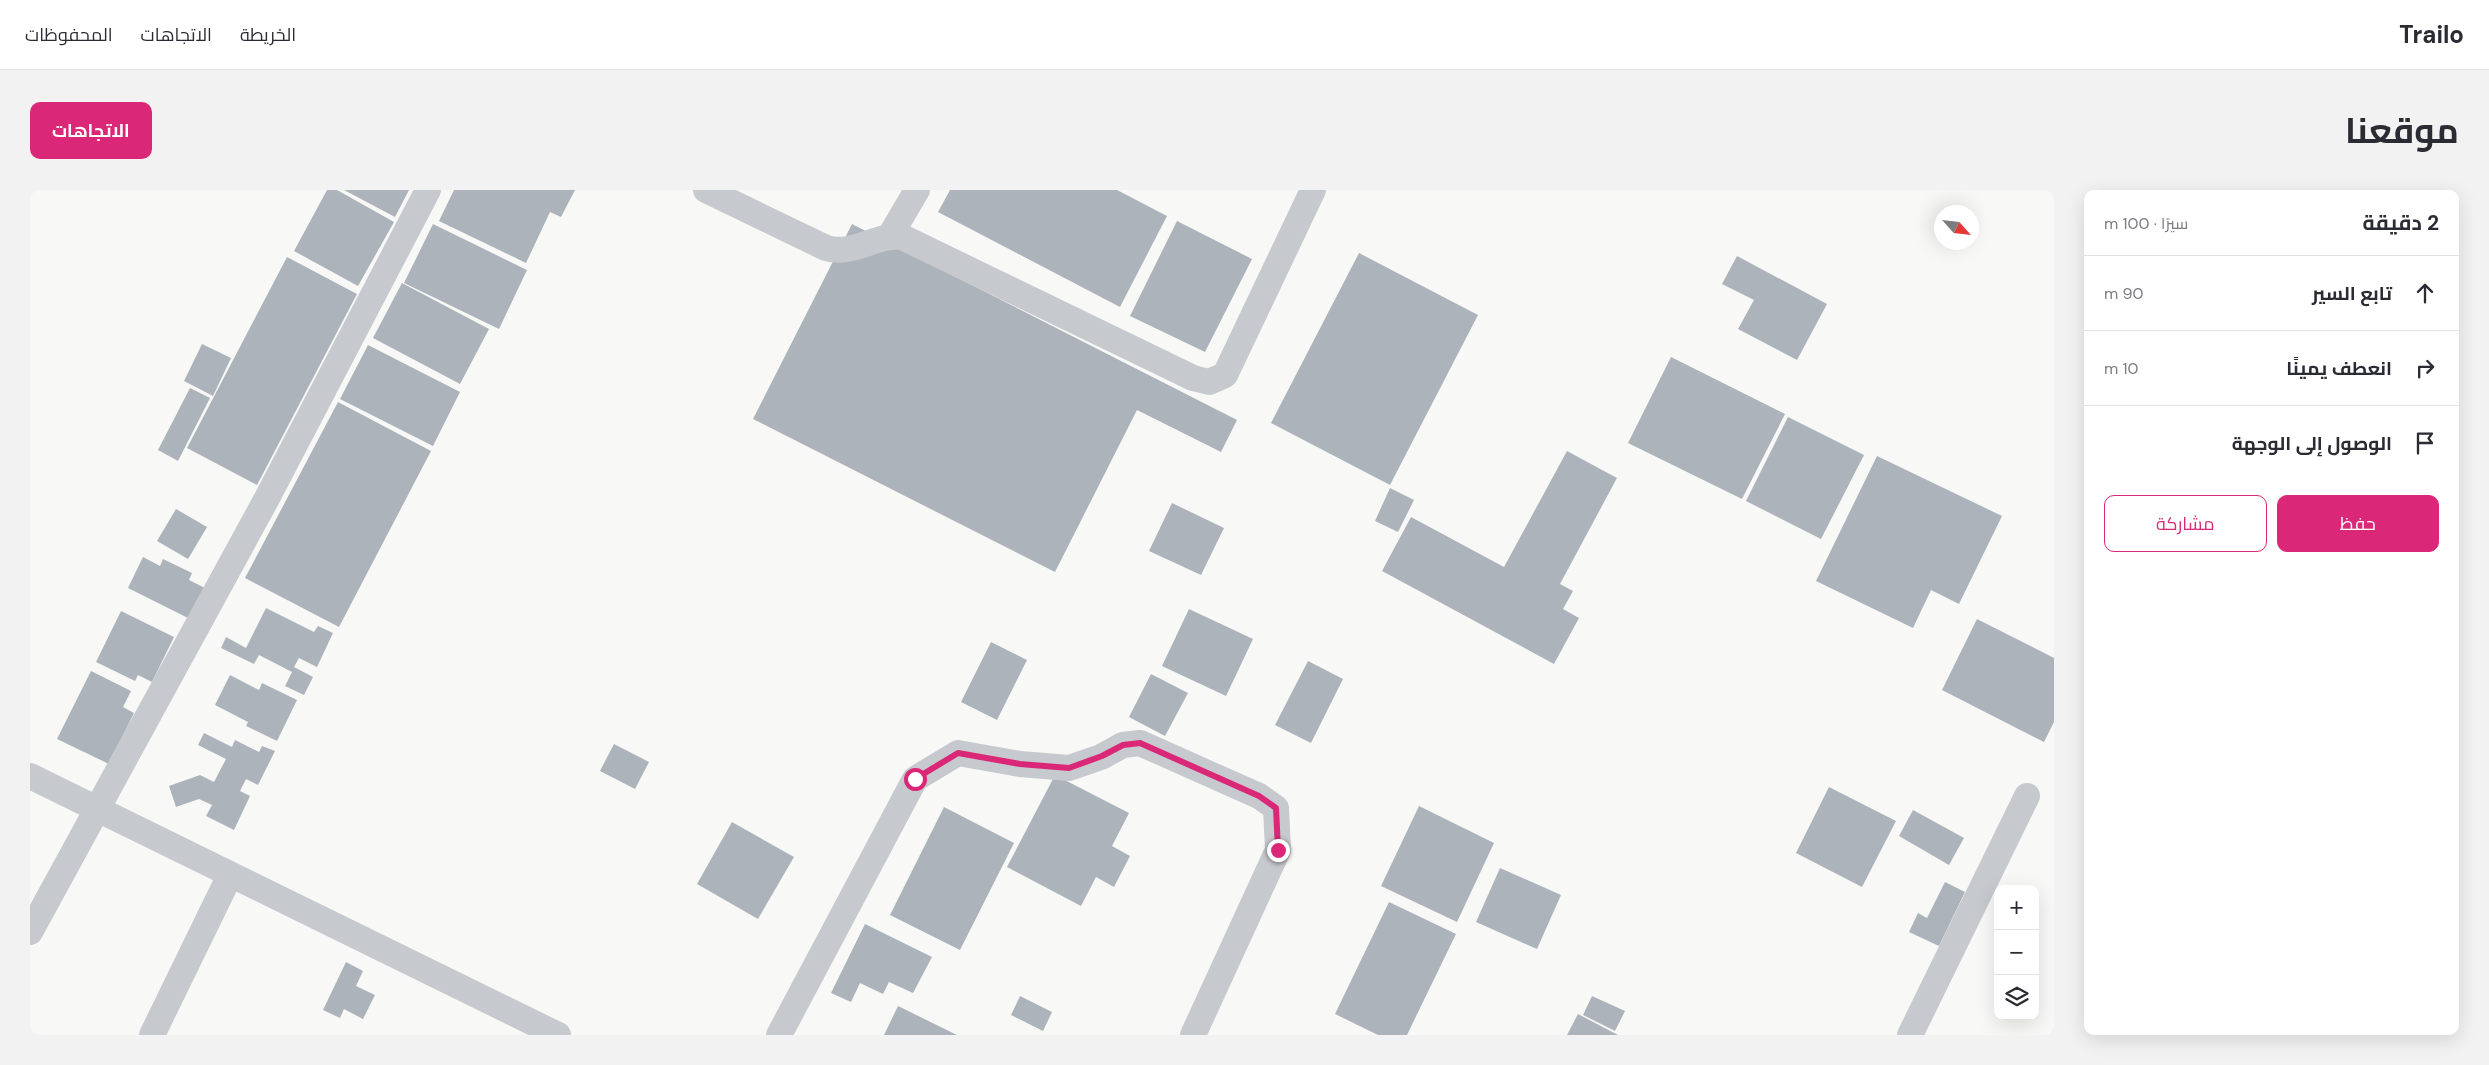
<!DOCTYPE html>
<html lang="ar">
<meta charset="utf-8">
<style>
body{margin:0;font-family:"DM Sans",Cairo,sans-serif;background:#f2f2f3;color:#2b2b33;direction:rtl}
.controls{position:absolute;right:15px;bottom:15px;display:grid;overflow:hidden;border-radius:10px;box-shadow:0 5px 20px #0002}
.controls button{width:45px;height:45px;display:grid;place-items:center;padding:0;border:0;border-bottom:1px solid #e1e1e2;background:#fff;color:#2b2b33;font:25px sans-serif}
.compass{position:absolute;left:1904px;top:15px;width:45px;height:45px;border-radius:50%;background:#fff;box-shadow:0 5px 20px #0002;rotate:117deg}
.stop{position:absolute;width:15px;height:15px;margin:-11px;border:4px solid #db2777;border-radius:50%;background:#fff}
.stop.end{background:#db2777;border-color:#fff;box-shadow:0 1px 5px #0008}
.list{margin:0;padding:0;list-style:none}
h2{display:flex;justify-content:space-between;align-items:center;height:65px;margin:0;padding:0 20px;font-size:21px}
h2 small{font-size:16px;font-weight:400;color:#7c7c81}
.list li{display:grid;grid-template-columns:32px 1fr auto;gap:15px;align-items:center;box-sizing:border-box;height:75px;padding:0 20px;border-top:1px solid #e1e1e2}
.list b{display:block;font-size:19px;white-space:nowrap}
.list em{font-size:16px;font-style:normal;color:#7c7c81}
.actions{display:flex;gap:10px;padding:15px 20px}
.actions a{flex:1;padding:11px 0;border:1px solid #db2777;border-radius:10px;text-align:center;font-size:18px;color:#db2777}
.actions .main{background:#db2777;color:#fff}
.icon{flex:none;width:28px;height:28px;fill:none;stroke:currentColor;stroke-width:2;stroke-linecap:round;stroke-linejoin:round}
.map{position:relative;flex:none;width:2024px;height:845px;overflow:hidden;direction:ltr;border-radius:10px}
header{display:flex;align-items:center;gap:30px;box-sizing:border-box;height:70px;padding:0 25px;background:#fff;border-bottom:1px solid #e1e1e2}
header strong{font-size:24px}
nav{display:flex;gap:28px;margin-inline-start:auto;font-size:18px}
.intro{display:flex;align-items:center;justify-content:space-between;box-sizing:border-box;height:120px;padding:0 30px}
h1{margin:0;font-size:35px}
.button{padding:12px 22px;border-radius:10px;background:#db2777;color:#fff;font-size:18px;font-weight:700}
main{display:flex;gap:30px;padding:0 30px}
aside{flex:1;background:#fff;border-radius:10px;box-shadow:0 5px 20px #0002}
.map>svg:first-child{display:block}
</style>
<header>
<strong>Trailo</strong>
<nav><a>الخريطة</a><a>الاتجاهات</a><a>المحفوظات</a></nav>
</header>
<div class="intro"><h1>موقعنا</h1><a class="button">الاتجاهات</a></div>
<main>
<aside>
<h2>2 دقيقة<small>سيرًا · 100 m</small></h2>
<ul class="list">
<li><svg class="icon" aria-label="ahead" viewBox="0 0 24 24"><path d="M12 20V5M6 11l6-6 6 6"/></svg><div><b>تابع السير</b></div><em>90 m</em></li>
<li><svg class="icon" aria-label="right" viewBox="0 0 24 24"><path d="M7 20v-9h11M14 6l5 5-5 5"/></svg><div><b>انعطف يمينًا</b></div><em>10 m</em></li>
<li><svg class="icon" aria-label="arrive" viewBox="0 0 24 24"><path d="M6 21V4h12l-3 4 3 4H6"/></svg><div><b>الوصول إلى الوجهة</b></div></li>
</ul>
<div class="actions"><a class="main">حفظ</a><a>مشاركة</a></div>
</aside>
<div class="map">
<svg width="2024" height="845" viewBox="0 0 2024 845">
<rect width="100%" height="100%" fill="#f8f9f6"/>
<g fill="#acb3ba">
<polygon points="297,0 307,0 364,32 328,96 264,61"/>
<polygon points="314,0 379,0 365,27"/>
<polygon points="424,0 545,0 531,27 520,22 496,73 409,31"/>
<polygon points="920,0 1087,0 1137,26 1090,117 908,22"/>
<polygon points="1147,31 1222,69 1175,162 1100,126"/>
<polygon points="403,34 497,80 469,139 374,93"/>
<polygon points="822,34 1207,230 1191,262 1107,220 1025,382 723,229"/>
<polygon points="1329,63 1448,125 1360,295 1241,233"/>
<polygon points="1707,66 1797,114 1767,170 1708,139 1724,110 1692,94"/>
<polygon points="257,67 327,104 227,295 157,258"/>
<polygon points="372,93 459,139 430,194 343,148"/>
<polygon points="172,154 201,168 183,206 154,191"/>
<polygon points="338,155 430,202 403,256 310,209"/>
<polygon points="1641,167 1755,224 1712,309 1598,253"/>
<polygon points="160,198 180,208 148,271 128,260"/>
<polygon points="308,212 401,261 309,437 215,388"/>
<polygon points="1758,227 1834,265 1791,349 1716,311"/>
<polygon points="1537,261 1587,288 1530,394 1543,401 1533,419 1549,428 1524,474 1352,381 1381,327 1474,377"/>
<polygon points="1847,266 1972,326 1929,414 1901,400 1883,438 1786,391"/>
<polygon points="1360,298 1384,310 1368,342 1345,331"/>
<polygon points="1142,313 1194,338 1171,385 1119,361"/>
<polygon points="146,319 177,337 158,369 127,351"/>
<polygon points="113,367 130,376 133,369 162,383 159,390 177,399 162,430 98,398"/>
<polygon points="236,418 284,442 288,436 303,443 287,477 269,468 264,477 283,487 274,505 255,496 262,482 229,465 224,474 191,458 196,447 216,458"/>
<polygon points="1159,419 1223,449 1196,506 1132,476"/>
<polygon points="91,421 144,447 122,492 108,485 105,491 66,472"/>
<polygon points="1947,429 2024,468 2024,532 2014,552 1912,500"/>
<polygon points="961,452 997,470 967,530 931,512"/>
<polygon points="1278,471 1313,489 1281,553 1245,535"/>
<polygon points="61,481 101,501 93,517 104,523 79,574 27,549"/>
<polygon points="1121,484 1158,503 1135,546 1099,527"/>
<polygon points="200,485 229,500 232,493 267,510 247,551 216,536 218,532 185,515"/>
<polygon points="174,543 202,557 205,550 229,562 232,556 245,561 228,595 216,589 210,601 220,606 204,640 176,626 182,615 169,609 146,617 139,596 170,585 184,592 196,569 168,555"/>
<polygon points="584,554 619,572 605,599 570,581"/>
<polygon points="1025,585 1099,623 1082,656 1100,666 1084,697 1066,687 1051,716 977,677"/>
<polygon points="1799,597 1866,631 1832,697 1766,663"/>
<polygon points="1389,616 1464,653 1427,732 1351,696"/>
<polygon points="914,617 984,653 930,760 860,725"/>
<polygon points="1883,620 1934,648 1919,675 1869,646"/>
<polygon points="702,632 764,667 728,729 667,694"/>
<polygon points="1470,678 1531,705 1507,759 1446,732"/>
<polygon points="1915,692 1935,702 1909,756 1879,742 1888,723 1897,728"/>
<polygon points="1359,712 1426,744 1377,845 1348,845 1305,824"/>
<polygon points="835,734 902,767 883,803 859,792 853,804 830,793 821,812 801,803"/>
<polygon points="316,772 333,781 326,796 345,805 333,829 314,819 310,828 293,820"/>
<polygon points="990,806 1022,822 1013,841 981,825"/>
<polygon points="1562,806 1595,821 1585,841 1553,825"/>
<polygon points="868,816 927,845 854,845"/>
<polygon points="1548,824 1588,845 1537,845"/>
</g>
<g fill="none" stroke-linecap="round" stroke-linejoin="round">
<g stroke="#c6c9cd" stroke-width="26">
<path d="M 676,0 L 796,58 C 823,66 846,44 872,47 L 1163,188 L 1179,192 L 1195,185 L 1283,0"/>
<polyline points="860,46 887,0"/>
<polyline points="0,586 528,845"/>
<polyline points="0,742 236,310 398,0"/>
<polyline points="122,845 200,685"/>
<polyline points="749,845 885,589 928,563 990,574 1039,578 1071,567 1093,555 1110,553 1229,606 1246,618 1248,660 1163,845"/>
<polyline points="1880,845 1997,606"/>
</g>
</g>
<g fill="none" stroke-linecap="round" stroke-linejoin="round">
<polyline stroke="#db2777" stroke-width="6" points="885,589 928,563 990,574 1039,578 1072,566 1093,555 1110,553 1229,606 1246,618 1248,660"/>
</g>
</svg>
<div class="controls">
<button>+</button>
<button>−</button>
<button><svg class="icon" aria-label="layers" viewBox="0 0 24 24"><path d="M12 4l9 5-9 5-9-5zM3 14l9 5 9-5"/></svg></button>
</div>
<svg class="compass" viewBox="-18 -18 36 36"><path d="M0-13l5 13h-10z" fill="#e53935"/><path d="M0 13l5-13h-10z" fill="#7c7c81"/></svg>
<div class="stop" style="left:885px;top:589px"></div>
<div class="stop end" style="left:1248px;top:660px"></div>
</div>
</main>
